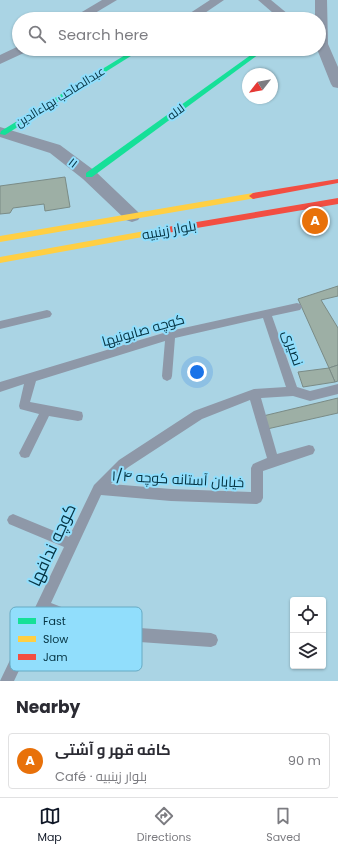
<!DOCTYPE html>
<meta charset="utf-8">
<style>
body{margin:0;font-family:Poppins,Cairo,sans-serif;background:#f2f2f3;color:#2b2b33}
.controls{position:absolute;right:12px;bottom:12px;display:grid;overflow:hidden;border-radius:4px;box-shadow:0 1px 3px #0004}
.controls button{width:36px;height:36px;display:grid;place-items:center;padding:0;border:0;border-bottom:1px solid #e1e1e2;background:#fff;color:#2b2b33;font:20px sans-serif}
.compass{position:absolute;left:242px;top:68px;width:36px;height:36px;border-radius:50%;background:#fff;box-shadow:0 1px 3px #0004;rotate:239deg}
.you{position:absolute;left:197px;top:372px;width:14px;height:14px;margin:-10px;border:3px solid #fff;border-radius:50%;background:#1a73e8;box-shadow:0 0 0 6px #1a73e833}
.badge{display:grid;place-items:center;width:26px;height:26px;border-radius:50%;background:#111827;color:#fff;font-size:13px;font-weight:700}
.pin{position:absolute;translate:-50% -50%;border:2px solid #fff;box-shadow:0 1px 4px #0006}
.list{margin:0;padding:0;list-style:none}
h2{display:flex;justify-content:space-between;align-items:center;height:52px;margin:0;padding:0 16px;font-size:17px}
h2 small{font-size:13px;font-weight:400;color:#7c7c81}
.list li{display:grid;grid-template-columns:26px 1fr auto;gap:12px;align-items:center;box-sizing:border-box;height:56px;margin:0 8px 8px;padding:0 8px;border:1px solid #e1e1e2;border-radius:4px}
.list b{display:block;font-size:15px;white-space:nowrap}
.list p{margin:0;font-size:13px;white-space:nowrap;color:#7c7c81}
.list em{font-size:13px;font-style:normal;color:#7c7c81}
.icon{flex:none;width:22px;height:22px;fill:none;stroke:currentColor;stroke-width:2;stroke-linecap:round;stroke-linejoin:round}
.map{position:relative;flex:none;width:338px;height:681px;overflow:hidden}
.search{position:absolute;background:#fff;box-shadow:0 1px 3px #0004;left:12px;right:12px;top:12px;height:44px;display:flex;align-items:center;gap:10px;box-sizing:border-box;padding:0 14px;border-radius:22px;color:#7c7c81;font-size:15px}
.sheet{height:116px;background:#fff}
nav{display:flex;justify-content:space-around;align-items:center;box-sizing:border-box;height:56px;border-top:1px solid #e1e1e2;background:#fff;font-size:11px;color:#7c7c81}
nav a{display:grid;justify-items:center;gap:2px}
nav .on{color:#111827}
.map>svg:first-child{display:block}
</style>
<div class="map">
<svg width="338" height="681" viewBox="0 0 338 681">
<rect width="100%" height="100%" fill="#aad4e4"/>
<g fill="#9dafa5" stroke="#7a8b86">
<polygon points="65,177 70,207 45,211 44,204 13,208 10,213 0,214 0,186"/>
<polygon points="338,286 338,296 321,300 338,328 338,365 329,368 298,299"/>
<polygon points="338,365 338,381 335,382 329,368"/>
<polygon points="329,368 335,382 303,387 298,372"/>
<polygon points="338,398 338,413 267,429 263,416"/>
</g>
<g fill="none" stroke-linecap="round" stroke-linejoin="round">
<g fill="#8e98a8" fill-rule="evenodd">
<path d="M 297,303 L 300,304 L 302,307 L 300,310 L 272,316 L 297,387 L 310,391 L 338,384 L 338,394 L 310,401 L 293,396 L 261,398 L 277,454 L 309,445 L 313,446 L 315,450 L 313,454 L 263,471 L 263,498 L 261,502 L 257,504 L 171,501 L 101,495 L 51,603 L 111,626 L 211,633 L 216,635 L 218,640 L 216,645 L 211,647 L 111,640 L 46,614 L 14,681 L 0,681 L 64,547 L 9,524 L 7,520 L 9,516 L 13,514 L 69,537 L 94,485 L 119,460 L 194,411 L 254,389 L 286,387 L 263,318 L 175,338 L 172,376 L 171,379 L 167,381 L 163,379 L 162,376 L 165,341 L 36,381 L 30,402 L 78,411 L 82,412 L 83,416 L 82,420 L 78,421 L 49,416 L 29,457 L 25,458 L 21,457 L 19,453 L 39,414 L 20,409 L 19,406 L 24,384 L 0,392 L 0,382 L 170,331 ZM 250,400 L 267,458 L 253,464 L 251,468 L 251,492 L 171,489 L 111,484 L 127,468 L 202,419 Z"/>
<polygon points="47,310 50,311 52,314 50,317 0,329 0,321"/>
</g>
<g fill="#8e98a8" fill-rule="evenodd">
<polygon points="102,0 117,0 85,19 70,19"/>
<polygon points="210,0 224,0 196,19 181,19"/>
<polygon points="258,0 271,0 294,19 280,19"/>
<polygon points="315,0 327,0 328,44 338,67 338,88 333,87 331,84 317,49 319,49 319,19 315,19"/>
<polygon points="19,46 19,49 28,49 26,52 0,64 0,55"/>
<polygon points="0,127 60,145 95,171 138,212 141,216 138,220 132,222 126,220 83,179 50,153 0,137"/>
</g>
<g fill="#16e098" fill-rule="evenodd">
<polygon points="135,49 142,49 5,135 0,134 1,131"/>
<polygon points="259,49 266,49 92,177 86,177 86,173"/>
</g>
<g fill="#ffcf43" fill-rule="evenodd">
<polygon points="253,193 257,196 256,198 0,242 0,236"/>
<polygon points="167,227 170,228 171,230 170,232 0,263 0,257"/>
</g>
<g fill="#f24e42" fill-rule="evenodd">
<polygon points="338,179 338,183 253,199 249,196 253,193"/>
<polygon points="338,198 338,204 167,233 163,230 167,227"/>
</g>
</g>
<g text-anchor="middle" stroke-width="4" stroke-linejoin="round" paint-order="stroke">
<g font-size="12" fill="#043342" stroke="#91defc">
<text transform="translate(60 97) rotate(-32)" y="4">عبدالصاحب بهاءالدین</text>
<text transform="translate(176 112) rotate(-36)" y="4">لاله</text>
<text transform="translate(73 163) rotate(38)" y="4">۱۱</text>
</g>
<g font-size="14" fill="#043342" stroke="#91defc">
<text transform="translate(169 230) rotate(-10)" y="5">بلوار زینبیه</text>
<text transform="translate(143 330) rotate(-16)" y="5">کوچه صابونیها</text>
<text transform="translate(293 348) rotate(71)" y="5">نصیری</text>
<text transform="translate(178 479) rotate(3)" y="5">خیابان آستانه کوچه ۱/۴</text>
</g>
<g font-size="17" fill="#043342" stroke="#91defc">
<text transform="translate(52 545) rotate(-65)" y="6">کوچه ندافها</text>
</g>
</g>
<rect x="10" y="607" width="132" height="64" rx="6" fill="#91defc" stroke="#67abc4" stroke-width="1"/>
<rect x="18" y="618" width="18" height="6" fill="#16e098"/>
<rect x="18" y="636" width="18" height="6" fill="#ffcf43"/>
<rect x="18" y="654" width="18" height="6" fill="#f24e42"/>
<g font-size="11" fill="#043342">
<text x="43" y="625">Fast</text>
<text x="43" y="643">Slow</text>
<text x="43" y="661">Jam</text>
</g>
</svg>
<div class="controls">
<button><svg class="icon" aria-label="locate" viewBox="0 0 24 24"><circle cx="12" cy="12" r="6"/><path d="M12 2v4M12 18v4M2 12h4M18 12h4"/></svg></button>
<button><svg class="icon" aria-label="layers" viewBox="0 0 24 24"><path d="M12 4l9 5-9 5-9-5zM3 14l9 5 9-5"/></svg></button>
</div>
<svg class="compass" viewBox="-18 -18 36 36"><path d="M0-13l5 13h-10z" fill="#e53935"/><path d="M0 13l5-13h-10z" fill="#7c7c81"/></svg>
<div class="you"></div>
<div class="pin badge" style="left:315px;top:221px;background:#e8710a">A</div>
<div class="search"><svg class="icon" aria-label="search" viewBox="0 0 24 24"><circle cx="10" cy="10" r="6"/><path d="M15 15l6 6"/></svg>Search here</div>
</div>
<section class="sheet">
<h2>Nearby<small></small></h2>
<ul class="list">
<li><span class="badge" style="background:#e8710a">A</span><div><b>کافه قهر و آشتی</b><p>Café · بلوار زینبیه</p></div><em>90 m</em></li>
</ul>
</section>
<nav>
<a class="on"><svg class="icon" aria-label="map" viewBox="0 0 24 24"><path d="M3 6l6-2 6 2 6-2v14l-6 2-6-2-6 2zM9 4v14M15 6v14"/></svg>Map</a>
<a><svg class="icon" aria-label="directions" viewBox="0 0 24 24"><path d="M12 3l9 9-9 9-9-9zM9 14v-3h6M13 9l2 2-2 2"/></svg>Directions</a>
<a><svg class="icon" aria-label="saved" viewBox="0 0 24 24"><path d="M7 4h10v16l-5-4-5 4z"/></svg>Saved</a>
</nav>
